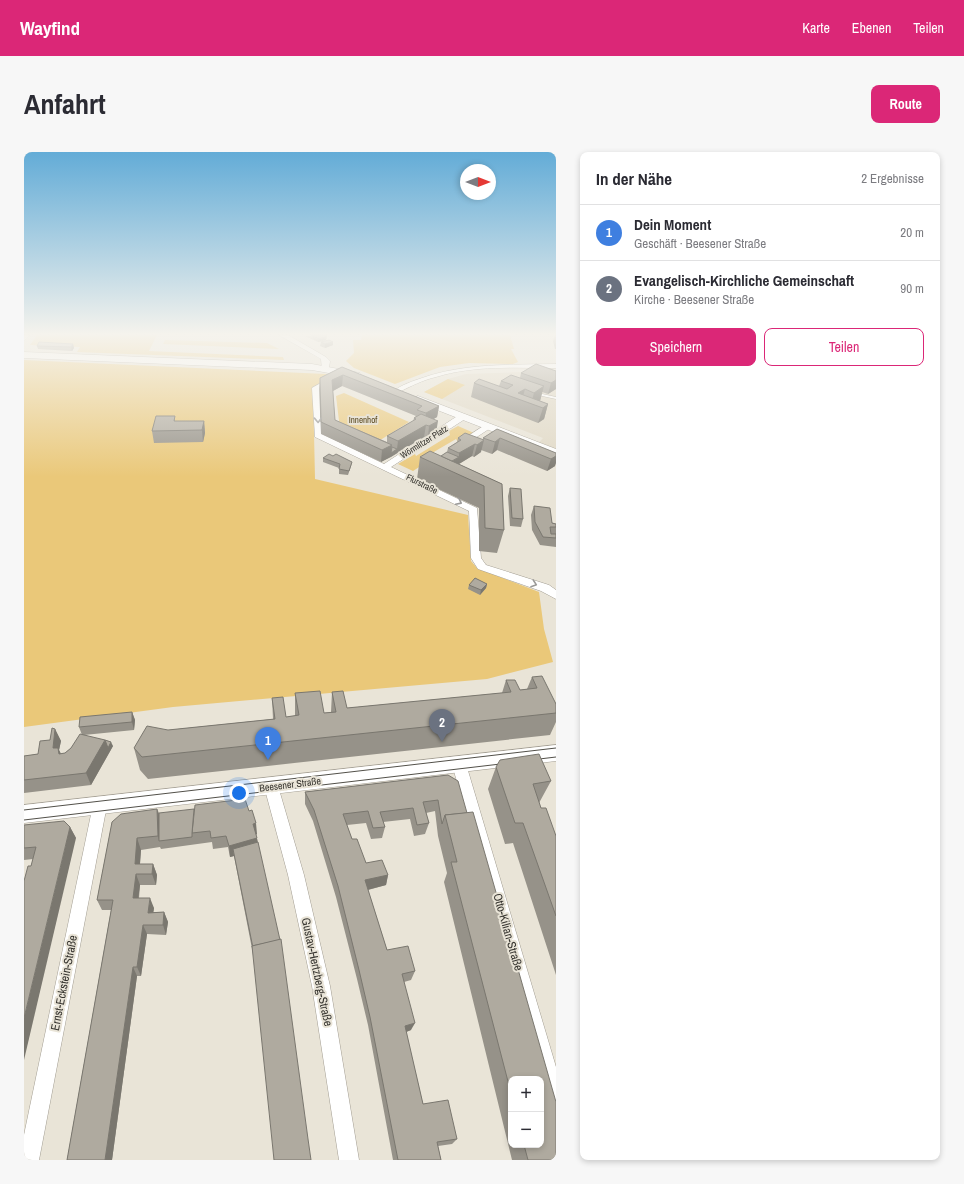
<!DOCTYPE html>
<html lang="de">
<meta charset="utf-8">
<style>
body{margin:0;font-family:"Archivo Narrow",sans-serif;background:#f7f7f7;color:#2b2b33}
.controls{position:absolute;right:12px;bottom:12px;display:grid;overflow:hidden;border-radius:8px;box-shadow:0 2px 6px #0003}
.controls button{width:36px;height:36px;display:grid;place-items:center;padding:0;border:0;border-bottom:1px solid #e1e1e2;background:#fff;color:#2b2b33;font:20px sans-serif}
.compass{position:absolute;left:436px;top:12px;width:36px;height:36px;border-radius:50%;background:#fff;box-shadow:0 2px 6px #0003;rotate:90deg}
.you{position:absolute;left:215px;top:641px;width:14px;height:14px;margin:-10px;border:3px solid #fff;border-radius:50%;background:#1a73e8;box-shadow:0 0 0 6px #1a73e833}
.badge{display:grid;place-items:center;width:26px;height:26px;border-radius:50%;background:#db2777;color:#fff;font-size:13px;font-weight:700}
.pin{position:absolute;translate:-50% -33px;filter:drop-shadow(0 1px 2px #0008)}
.pin::after{content:'';position:absolute;top:21px;width:14px;height:12px;background:inherit;clip-path:polygon(0 0,100% 0,50% 100%)}
.list{margin:0;padding:0;list-style:none}
h2{display:flex;justify-content:space-between;align-items:center;height:52px;margin:0;padding:0 16px;font-size:17px}
h2 small{font-size:13px;font-weight:400;color:#7c7c81}
.list li{display:grid;grid-template-columns:26px 1fr auto;gap:12px;align-items:center;box-sizing:border-box;height:56px;padding:0 16px;border-top:1px solid #e1e1e2}
.list b{display:block;font-size:15px;white-space:nowrap}
.list p{margin:0;font-size:13px;white-space:nowrap;color:#7c7c81}
.list em{font-size:13px;font-style:normal;color:#7c7c81}
.actions{display:flex;gap:8px;padding:12px 16px}
.actions a{flex:1;padding:9px 0;border:1px solid #db2777;border-radius:8px;text-align:center;font-size:14px;color:#db2777}
.actions .main{background:#db2777;color:#fff}
.map{position:relative;flex:none;width:532px;height:1008px;overflow:hidden;border-radius:8px}
header{display:flex;align-items:center;gap:24px;box-sizing:border-box;height:56px;padding:0 20px;background:#db2777;color:#fff}
header strong{font-size:19px}
nav{display:flex;gap:22px;margin-inline-start:auto;font-size:14px}
.intro{display:flex;align-items:center;justify-content:space-between;box-sizing:border-box;height:96px;padding:0 24px}
h1{margin:0;font-size:28px}
.button{padding:10px 18px;border-radius:8px;background:#db2777;color:#fff;font-size:14px;font-weight:700}
main{display:flex;gap:24px;padding:0 24px}
aside{flex:1;background:#fff;border-radius:8px;box-shadow:0 2px 6px #0003}
.map>svg:first-child{display:block}
</style>
<header>
<strong>Wayfind</strong>
<nav><a>Karte</a><a>Ebenen</a><a>Teilen</a></nav>
</header>
<div class="intro"><h1>Anfahrt</h1><a class="button">Route</a></div>
<main>
<div class="map">
<svg width="532" height="1008" viewBox="0 0 532 1008">
<rect width="100%" height="100%" fill="#e9e4d7"/>
<polygon fill="#e0d8c5" points="532,219 532,301 511,295 519,286 400,240 424,227 442,222"/>
<g fill="#eac879">
<polygon points="13,183 133,183 125,199 259,205 260,208 53,200 56,195 6,193"/>
<polygon points="338,183 486,183 490,197 487,197 494,210 489,212 445,211 416,215 371,232 330,216 322,209 330,201 329,188 337,188"/>
<polygon points="141,188 243,191 255,197 139,192"/>
<polygon points="0,208 302,222 312,225 289,235 291,327 444,363 447,409 453,416 515,440 520,477 529,510 463,527 149,555 0,575"/>
<polygon points="424,227 441,233 418,247 400,240"/>
<polygon points="320,241 385,270 350,292 316,277 312,244"/>
<polygon points="434,274 450,281 434,290 432,287 408,301 409,306 389,319 374,312 391,302 392,304 426,283 425,279"/>
</g>
<g fill="none" stroke-linecap="round" stroke-linejoin="round">
<defs>
<polygon id="service" points="509,240 532,245 532,247 509,242"/>
<path id="pedestrian" d="M 532,212 L 532,216 C 492,216 450,213 412,225 C 399,228 387,234 375,240 L 370,239 C 377,233 389,229 398,226 C 441,211 487,213 532,212 Z"/>
<g id="minor">
<polygon points="0,183 6,183 0,189"/>
<polygon points="255,183 264,183 302,205 306,209 305,216 298,218 297,207"/>
<polygon points="306,226 313,228 296,237 298,282 360,312 435,263 441,263 441,267 367,315 453,356 457,406 462,413 525,433 532,438 532,447 517,439 454,417 447,406 445,359 291,285 288,236"/>
<polygon points="461,273 468,275 439,294 433,294 432,292"/>
<polygon points="435,606 440,608 442,612 532,915 532,958 525,955 522,948 428,612 430,608"/>
<polygon points="247,628 252,630 254,634 280,723 306,834 335,1008 315,1008 288,834 264,723 240,634 242,630"/>
<polygon points="76,647 81,648 83,653 15,1008 0,1008 0,983 69,653 71,648"/>
</g>
<g id="tertiary">
<polygon points="0,200 288,212 336,221 338,223 333,226 288,218 0,206"/>
<polygon points="394,244 532,297 532,304 390,249 389,247"/>
<polygon points="532,593 532,609 0,671 0,653"/>
</g>
</defs>
<use href="#service" stroke="#a29d92" stroke-width="1"/>
<use href="#pedestrian" stroke="#a29d92" stroke-width="1"/>
<use href="#minor" stroke="#a29d92" stroke-width="1"/>
<use href="#tertiary" stroke="#a29d92" stroke-width="1"/>
<use href="#service" fill="#fff" fill-rule="evenodd"/>
<use href="#pedestrian" fill="#fff" fill-rule="evenodd"/>
<use href="#minor" fill="#fff" fill-rule="evenodd"/>
<use href="#tertiary" fill="#fff" fill-rule="evenodd"/>
<g stroke="#525049" stroke-width="1">
<polyline points="507,608 532,605"/>
<polyline points="0,658 532,596"/>
<polyline points="0,668 485,611"/>
</g>
</g>
<g fill="#969289" fill-rule="evenodd">
<polygon points="301,183 303,184 302,188 294,190 281,184"/>
<polygon points="531,183 532,183 532,197 531,197 529,189"/>
<polygon points="297,190 309,190 309,193 301,196 296,194"/>
<polygon points="49,192 50,196 48,199 14,197 13,194"/>
<path d="M 318,215 L 415,254 L 413,265 L 409,267 L 412,281 L 404,286 L 400,285 L 357,310 L 297,282 L 295,237 L 296,226 ZM 318,234 L 392,264 L 390,266 L 389,269 L 363,284 L 363,290 L 311,268 L 309,239 Z"/>
<polygon points="532,219 532,237 524,242 518,240 516,249 524,252 520,267 514,271 447,245 450,231 475,234 477,229 496,226 497,221"/>
<polygon points="151,264 151,269 180,269 181,281 179,290 130,291 128,279"/>
<polygon points="473,277 532,301 531,314 523,319 473,298 468,302 457,298 457,300 450,305 448,304 435,312 478,332 480,378 473,401 455,399 455,356 393,327 396,305 417,304 423,300 424,296 433,290 434,286 459,288 459,286"/>
<polygon points="309,304 328,310 327,314 324,323 315,322 315,316 299,310 299,306"/>
<polygon points="486,336 499,367 497,375 486,374 484,344"/>
<polygon points="510,354 528,371 532,372 532,395 516,393 508,378 507,363"/>
<polygon points="463,432 462,436 456,443 444,437 445,433"/>
<polygon points="508,525 532,552 532,570 526,583 124,627 116,618 110,596 144,578 249,567 248,546 262,565 271,564 271,541 300,561 307,560 308,540 323,556 478,541 482,528 496,538 503,537"/>
<polygon points="108,560 111,568 110,578 60,583 89,594 67,633 0,641 0,604 14,602 26,588 31,577 37,589 35,598 37,602 41,601 47,596 58,583 55,575"/>
<polygon points="472,615 527,629 515,651 517,656 532,684 532,823 489,691 481,692 464,637"/>
<path d="M 424,623 L 532,1008 L 488,1008 L 420,730 L 423,721 L 414,684 L 411,659 L 402,661 L 405,671 L 401,682 L 390,684 L 386,667 L 359,670 L 361,675 L 358,686 L 347,687 L 342,671 L 323,673 L 328,687 L 342,711 L 364,723 L 362,733 L 344,738 L 363,798 L 391,819 L 387,828 L 380,830 L 387,878 L 382,880 L 399,952 L 433,987 L 428,992 L 414,994 L 417,1008 L 369,1008 L 344,873 L 333,827 L 312,745 L 289,669 L 281,652 L 281,640 ZM 487,927 L 517,993 L 487,993 Z"/>
<polygon points="133,657 135,661 233,682 232,683 234,690 229,802 210,704 206,705 204,695 189,697 188,690 137,697 136,695 117,698 116,712 129,712 133,723 132,733 116,733 115,746 130,756 129,760 140,760 144,770 142,783 123,782 117,824 113,824 88,1008 43,1008 87,758 78,758 73,748 88,670"/>
<polygon points="0,673 46,675 52,686 7,714 9,707 0,708"/>
</g>
<g fill="#7a776f">
<polygon points="303,184 302,188 294,190 295,187"/>
<polygon points="309,190 309,193 301,196 301,192"/>
<polygon points="49,192 50,196 48,199 47,195"/>
<polygon points="319,223 318,234 307,240 308,228"/>
<polygon points="532,228 532,237 524,242 527,231"/>
<polygon points="520,234 516,249 507,252 510,241"/>
<polygon points="501,237 498,248 494,241"/>
<polygon points="524,252 520,267 514,271 519,256"/>
<polygon points="415,254 413,265 400,273 402,261"/>
<polygon points="180,269 181,281 179,290 178,278"/>
<polygon points="414,269 412,281 404,286 405,274"/>
<polygon points="402,273 400,285 367,305 367,301 373,297 374,289"/>
<polygon points="476,286 473,298 468,302 471,290"/>
<polygon points="460,288 457,300 450,305 453,293"/>
<polygon points="451,292 448,304 425,318 421,314 435,305 435,301"/>
<polygon points="368,293 367,305 357,310 358,298"/>
<polygon points="532,304 532,311 531,314 523,319 527,307"/>
<polygon points="463,432 462,436 456,443 457,438"/>
<polygon points="108,560 111,568 110,578 108,570"/>
<polygon points="31,577 37,589 35,598 40,608 29,596"/>
<polygon points="81,588 87,590 89,594 67,633 62,621"/>
<polygon points="133,657 137,669 135,689 134,684"/>
<polygon points="232,671 233,682 230,683 229,672"/>
<polygon points="46,675 52,686 0,908 0,866"/>
<polygon points="113,686 117,698 115,723 111,712"/>
<polygon points="233,686 234,697 209,697 210,704 206,705 205,694"/>
<polygon points="129,712 133,723 132,733 128,722"/>
<polygon points="112,722 116,733 113,756 109,746"/>
<polygon points="364,723 362,733 339,739 341,728"/>
<polygon points="126,746 130,756 128,771 124,761"/>
<polygon points="140,760 144,770 142,783 139,773"/>
<polygon points="119,773 123,782 117,824 113,815"/>
<polygon points="109,815 113,824 88,1008 81,1008"/>
<polygon points="391,871 387,878 377,882 381,874"/>
</g>
<g fill="#afaa9f" stroke="#7a776f">
<polygon points="288,183 301,183 303,184 295,187"/>
<polygon points="305,188 309,190 301,192 297,190"/>
<polygon points="15,190 49,192 47,195 13,194"/>
<polygon points="512,212 532,219 532,228 527,231 497,221"/>
<polygon points="318,215 415,254 402,261 393,258 398,254 319,223 308,228 311,268 368,293 358,298 297,270 296,226"/>
<polygon points="487,223 520,234 510,241 501,237 494,241 524,252 519,256 450,231 455,227 483,237 489,233 477,229"/>
<polygon points="397,262 414,269 405,274 402,273 374,289 363,284 392,267 390,266"/>
<polygon points="132,264 151,264 150,269 180,269 178,278 128,279"/>
<polygon points="473,277 532,301 532,304 527,307 476,286 471,290 459,286"/>
<polygon points="441,281 460,288 453,293 451,292 435,301 424,296 437,288 434,286"/>
<polygon points="368,295 373,297 367,301"/>
<polygon points="406,299 478,332 480,378 461,376 460,334 396,305"/>
<polygon points="423,300 435,305 428,309 417,304"/>
<polygon points="305,302 309,304 312,302 328,310 325,319 315,317 316,312 299,306"/>
<polygon points="486,336 497,337 499,367 488,366"/>
<polygon points="510,354 526,356 528,371 532,372 532,375 526,375 527,382 532,382 532,386 519,385 511,370"/>
<polygon points="451,426 463,432 457,438 445,433"/>
<polygon points="518,524 532,552 532,561 118,605 110,596 123,574 144,578 251,567 248,546 259,545 262,565 275,563 271,541 296,539 300,561 312,560 308,540 319,539 323,556 487,540 482,528 491,528 496,538 513,536 508,525"/>
<polygon points="108,560 108,570 55,575 56,565"/>
<polygon points="28,576 31,577 29,596 34,596 35,602 41,601 47,596 56,582 81,588 62,621 0,628 0,604 14,602 16,589 26,588"/>
<polygon points="81,588 87,590 84,596"/>
<polygon points="515,602 527,629 509,632 517,656 522,656 532,684 532,764 499,671 491,671 472,615 476,608"/>
<polygon points="424,623 434,629 443,661 421,663 418,672 414,648 399,650 405,671 393,673 389,656 356,660 361,675 349,676 344,659 319,662 328,687 333,687 342,711 358,708 364,723 341,728 363,798 384,794 391,819 378,822 391,871 381,874 399,952 424,948 433,987 413,990 417,1008 374,1008 346,865 335,818 314,734 290,658 281,640"/>
<polygon points="221,647 225,659 228,658 232,671 229,672 233,686 205,694 202,684 187,686 186,679 168,681 171,653"/>
<polygon points="133,657 134,684 113,686 111,712 129,712 128,722 112,722 109,746 126,746 124,761 140,760 139,773 119,773 113,815 109,815 81,1008 43,1008 89,748 73,748 88,670 97,662"/>
<polygon points="170,657 168,681 168,685 135,689 135,661"/>
<polygon points="449,660 532,950 532,1008 504,1008 500,993 517,993 517,927 487,927 487,941 427,710 433,710 421,663"/>
<polygon points="40,669 46,675 0,866 0,729 4,714 7,714 12,695 0,696 0,673"/>
<polygon points="234,690 256,788 228,794 229,796 209,697"/>
<polygon points="257,787 284,987 287,1008 250,1008 228,794"/>
</g>
<defs><path id="oneway-chevron" d="M-2-3.5L2.5 0L-2 3.5" fill="none" stroke-width="1.6" stroke-linecap="round" stroke-linejoin="round"/></defs>
<g stroke="#9b9a98">
<use href="#oneway-chevron" transform="translate(294 268) rotate(88)"/>
<use href="#oneway-chevron" transform="translate(435 350) rotate(26)"/>
<use href="#oneway-chevron" transform="translate(510 432) rotate(19)"/>
</g>
<linearGradient id="sky" x2="0" y2="1"><stop stop-color="#63acd7"/><stop offset="0.56" stop-color="#f5f3ed"/><stop offset="1" stop-color="#f5f3ed" stop-opacity="0"/></linearGradient>
<rect width="532" height="325" fill="url(#sky)"/>
<g text-anchor="middle" stroke-width="4" stroke-linejoin="round" paint-order="stroke">
<g font-size="9" fill="#59481f" stroke="#e9e4d7">
<text x="339" y="271">Innenhof</text>
</g>
<g font-size="9" fill="#373530" stroke="#e9e4d7">
<text transform="translate(400 290) rotate(-32)" y="3">Wörmlitzer Platz</text>
<text transform="translate(398 332) rotate(26)" y="3">Flurstraße</text>
</g>
<g font-size="10" fill="#373530" stroke="#e9e4d7">
<text transform="translate(266 632) rotate(-7)" y="4">Beesener Straße</text>
</g>
<g font-size="12" fill="#373530" stroke="#e9e4d7">
<text transform="translate(484 780) rotate(74)" y="4">Otto-Kilian-Straße</text>
<text transform="translate(293 820) rotate(78)" y="4">Gustav-Hertzberg-Straße</text>
<text transform="translate(40 831) rotate(-79)" y="4">Ernst-Eckstein-Straße</text>
</g>
</g>
</svg>
<div class="controls">
<button>+</button>
<button>−</button>
</div>
<svg class="compass" viewBox="-18 -18 36 36"><path d="M0-13l5 13h-10z" fill="#e53935"/><path d="M0 13l5-13h-10z" fill="#7c7c81"/></svg>
<div class="you"></div>
<div class="pin badge" style="left:244px;top:608px;background:#3f7fe0">1</div>
<div class="pin badge" style="left:418px;top:590px;background:#6b7280">2</div>
</div>
<aside>
<h2>In der Nähe<small>2 Ergebnisse</small></h2>
<ul class="list">
<li><span class="badge" style="background:#3f7fe0">1</span><div><b>Dein Moment</b><p>Geschäft · Beesener Straße</p></div><em>20 m</em></li>
<li><span class="badge" style="background:#6b7280">2</span><div><b>Evangelisch-Kirchliche Gemeinschaft</b><p>Kirche · Beesener Straße</p></div><em>90 m</em></li>
</ul>
<div class="actions"><a class="main">Speichern</a><a>Teilen</a></div>
</aside>
</main>
